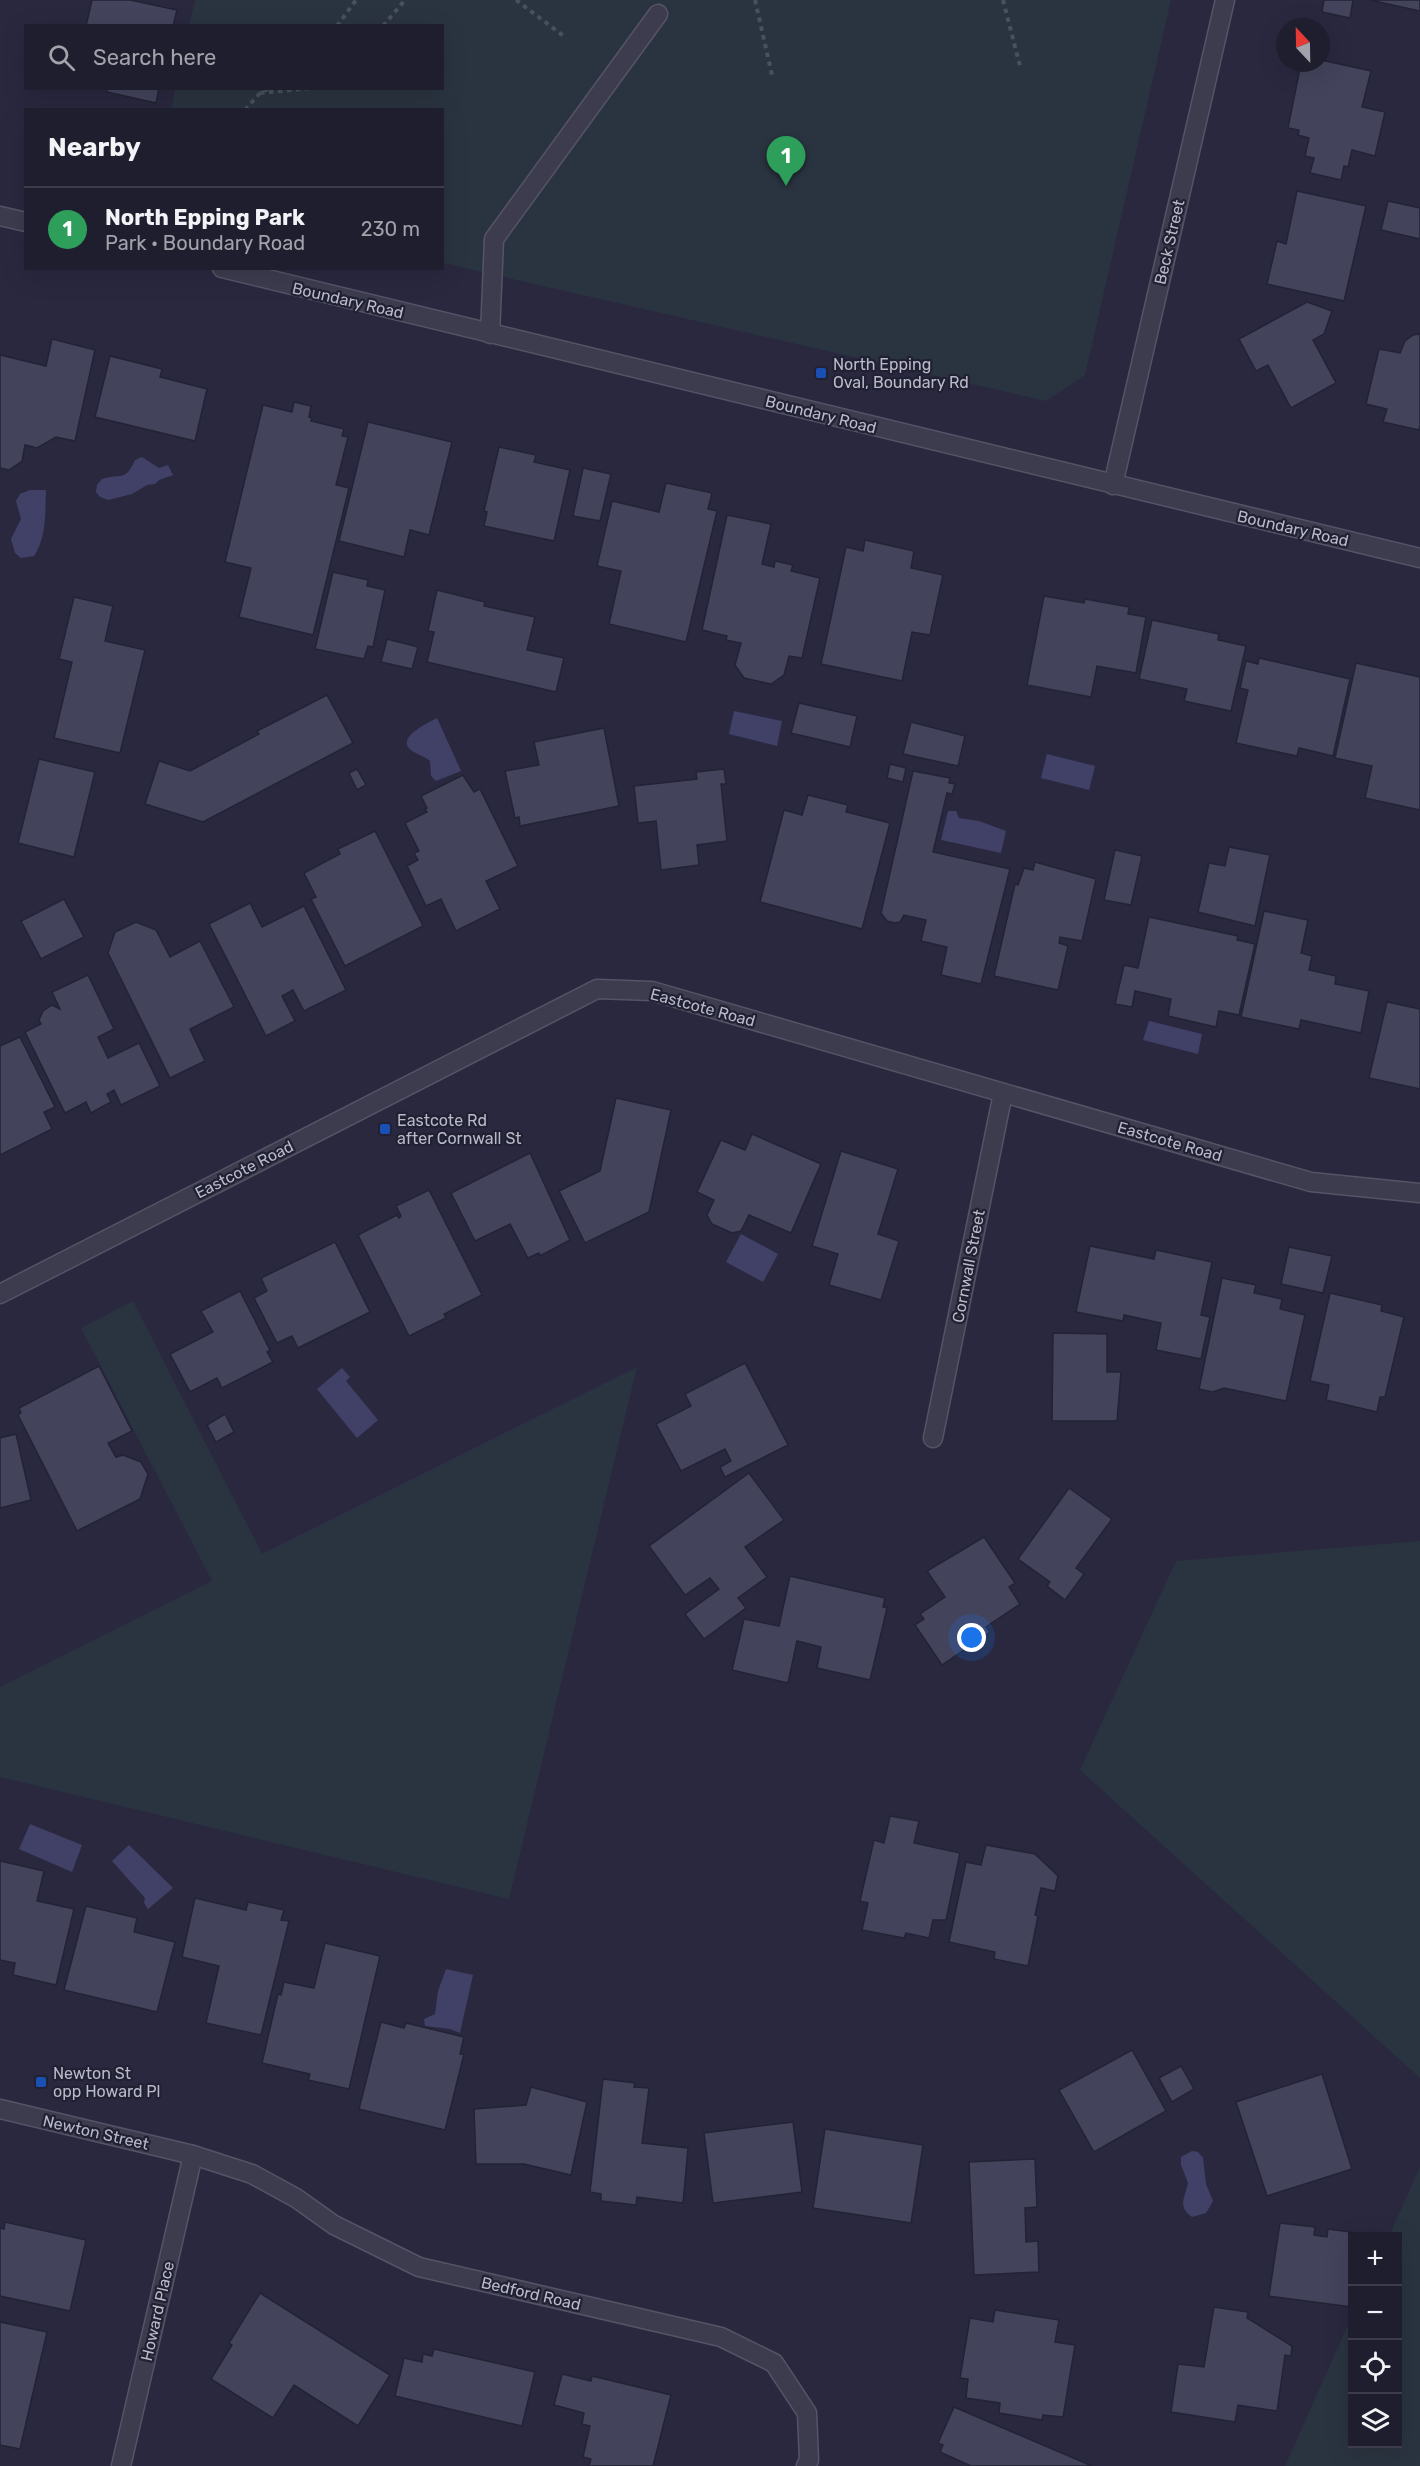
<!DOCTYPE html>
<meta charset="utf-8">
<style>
body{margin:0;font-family:Rubik,sans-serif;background:#2c2b3b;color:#f1f3f6}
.controls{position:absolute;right:18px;bottom:18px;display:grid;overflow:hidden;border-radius:0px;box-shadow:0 6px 24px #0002}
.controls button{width:54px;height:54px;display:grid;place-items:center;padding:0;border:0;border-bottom:2px solid #3c3c4b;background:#1f1e2f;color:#f1f3f6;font:30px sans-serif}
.compass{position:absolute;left:1276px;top:18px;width:54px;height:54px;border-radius:50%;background:#1f1e2f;box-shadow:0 6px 24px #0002;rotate:338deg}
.you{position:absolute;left:972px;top:1638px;width:21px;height:21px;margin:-15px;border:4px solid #fff;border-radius:50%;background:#1a73e8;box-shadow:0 0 0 9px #1a73e833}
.badge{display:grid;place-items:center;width:39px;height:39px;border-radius:50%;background:#8c9099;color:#fff;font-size:20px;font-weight:700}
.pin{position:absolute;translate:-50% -50px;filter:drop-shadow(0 2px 3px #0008)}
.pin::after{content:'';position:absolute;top:32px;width:21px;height:18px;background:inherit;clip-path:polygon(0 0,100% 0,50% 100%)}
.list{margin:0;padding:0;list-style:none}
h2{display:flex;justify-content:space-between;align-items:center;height:78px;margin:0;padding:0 24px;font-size:26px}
h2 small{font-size:20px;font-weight:400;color:#a1a2aa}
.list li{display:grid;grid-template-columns:39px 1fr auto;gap:18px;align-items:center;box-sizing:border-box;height:84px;padding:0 24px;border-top:2px solid #3c3c4b}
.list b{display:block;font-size:22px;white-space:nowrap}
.list p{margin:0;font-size:20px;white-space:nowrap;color:#a1a2aa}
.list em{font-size:20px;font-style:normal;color:#a1a2aa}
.icon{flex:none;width:33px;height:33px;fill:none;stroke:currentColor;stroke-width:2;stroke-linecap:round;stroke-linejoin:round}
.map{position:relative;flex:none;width:1420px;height:2466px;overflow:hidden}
.search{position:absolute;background:#1f1e2f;box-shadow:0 6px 24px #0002;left:24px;top:24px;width:420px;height:66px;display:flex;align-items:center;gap:15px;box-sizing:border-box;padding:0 21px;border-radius:0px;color:#a1a2aa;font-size:22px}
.panel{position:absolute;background:#1f1e2f;box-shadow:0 6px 24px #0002;left:24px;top:108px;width:420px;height:162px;border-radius:0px}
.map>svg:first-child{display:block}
</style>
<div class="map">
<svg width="1420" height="2466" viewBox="0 0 1420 2466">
<rect width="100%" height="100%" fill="#29283f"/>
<g fill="#2a3440">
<polygon points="195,0 1171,0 1085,375 1046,401 443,263 442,110 171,110 175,89 442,88 442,26 189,25"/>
<polygon points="133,1301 262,1554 637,1367 509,1899 0,1777 0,1687 212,1581 81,1328"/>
<polygon points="1420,1541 1420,2078 1080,1770 1176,1561"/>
<polygon points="1420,2167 1420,2466 1285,2466 1352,2316 1352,2444 1398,2444 1398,2236 1389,2236"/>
</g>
<g fill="#414066">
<path d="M 142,457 L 159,468 L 168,465 L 173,475 L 159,480 L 155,484 L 147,485 L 132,494 L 108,500 L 100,497 L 96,492 L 97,485 L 102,479 C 122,473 125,482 135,460 Z"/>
<path d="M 30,490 L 46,490 C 45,511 47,537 34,556 L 21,558 L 15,553 L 11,539 L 21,519 L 16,501 L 20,494 Z"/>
<polygon points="734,711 782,721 777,746 729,734"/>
<path d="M 437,718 L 461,771 L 436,781 L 431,776 L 430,761 C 424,756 418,755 412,751 C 394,738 428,723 437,718 Z"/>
<polygon points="1047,754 1095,766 1089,790 1041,778"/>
<polygon points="948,811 956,811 959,818 979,821 1006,831 1001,853 941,840"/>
<polygon points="1149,1021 1202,1034 1198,1054 1143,1040"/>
<polygon points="741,1234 778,1254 763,1282 726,1262"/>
<polygon points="342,1368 350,1377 346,1381 378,1420 357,1438 317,1389"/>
<polygon points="30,1824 82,1845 72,1872 19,1849"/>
<polygon points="129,1845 173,1888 148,1909 144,1903 145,1898 112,1861"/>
<polygon points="446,1969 473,1975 460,2033 450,2029 425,2026 424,2019 435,2014 438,1991"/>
<path d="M 1192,2151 L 1198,2152 L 1203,2158 L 1206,2184 L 1213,2201 L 1206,2213 L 1192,2217 C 1177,2206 1185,2198 1188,2183 L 1181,2165 L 1181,2157 Z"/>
</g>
<g fill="#43435c" stroke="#232336" stroke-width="1.5">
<polygon points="92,0 130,0 177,10 173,26 86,26"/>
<polygon points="1324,0 1353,0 1350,18 1322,12"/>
<polygon points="1370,0 1420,0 1420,11"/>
<polygon points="1321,60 1371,71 1362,107 1385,112 1375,156 1352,150 1348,167 1344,166 1341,180 1310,173 1314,158 1305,156 1309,138 1298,135 1299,130 1288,128 1301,63 1321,63"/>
<polygon points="107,88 159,88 156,103 107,92"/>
<polygon points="1297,191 1366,206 1344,301 1267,284 1277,241 1286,244"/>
<polygon points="1388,201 1420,208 1420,239 1381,230"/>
<polygon points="1307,302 1332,311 1324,334 1313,340 1336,383 1291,408 1268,365 1256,371 1239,339"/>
<polygon points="1420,334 1420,425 1419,430 1383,422 1387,409 1366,404 1379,349 1400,353 1405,341 1413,335"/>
<polygon points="52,339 95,350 75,441 56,437 37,448 25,445 22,461 9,470 0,468 0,355 46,366"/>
<polygon points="110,356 162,369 160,377 207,389 195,441 95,417"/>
<polygon points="294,402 311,406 309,417 312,418 311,421 344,429 342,436 348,437 336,485 349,488 313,635 239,617 251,568 225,562 263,405 292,412"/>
<polygon points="368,422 452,442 429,535 410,530 404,557 339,541"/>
<polygon points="499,447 536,455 534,462 570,470 554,541 484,526 487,512 484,511"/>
<polygon points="583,468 611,474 600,521 573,516"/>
<polygon points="666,483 712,493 708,509 717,511 686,642 609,624 621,571 597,566 612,501 659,512"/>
<polygon points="727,515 771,524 762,564 774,567 775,561 793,565 791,571 820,578 802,658 789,656 784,675 771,684 744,678 735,665 741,643 726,640 727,636 702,630"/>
<polygon points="865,540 914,551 911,568 943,575 930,635 912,632 902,681 821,664 846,547 863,551"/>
<polygon points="333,572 368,580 367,586 385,590 373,647 368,646 364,659 315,649"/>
<polygon points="437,590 485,602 484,606 535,617 527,650 564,658 556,692 427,662 434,632 428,631"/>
<polygon points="1044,596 1084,603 1085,599 1129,607 1128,614 1146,617 1136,673 1097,666 1091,697 1027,685"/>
<polygon points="74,597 113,606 105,641 145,650 120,753 54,738 72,662 59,659"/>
<polygon points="1152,620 1219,634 1218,640 1246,646 1231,711 1184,701 1187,689 1139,679"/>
<polygon points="387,639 418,647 412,669 381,662"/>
<polygon points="1259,658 1350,679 1333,756 1299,748 1297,756 1236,743 1248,690 1240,688 1246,661 1258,664"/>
<polygon points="1356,663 1420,677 1420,810 1365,798 1372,766 1335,758"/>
<polygon points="327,695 353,743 203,822 145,804 159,761 190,771 259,734 257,731"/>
<polygon points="799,703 857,716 850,747 791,733"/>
<polygon points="911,722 965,736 958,766 903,754"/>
<polygon points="604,728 619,806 520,826 519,817 515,818 505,771 539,765 534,742"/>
<polygon points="39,759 95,772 74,857 18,843"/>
<polygon points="890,764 906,768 903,782 887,778"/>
<polygon points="357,769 366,785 357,790 349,773"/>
<polygon points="724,769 726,784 721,784 727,841 697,845 699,865 661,870 656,821 638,823 634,786 697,779 696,772"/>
<polygon points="913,771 950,778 949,783 955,784 952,794 947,793 933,852 1010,869 981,984 941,975 947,947 921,941 926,920 904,915 900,922 895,923 887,921 881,913"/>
<polygon points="463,775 474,792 480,789 518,866 486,881 500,909 456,931 441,899 426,906 407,866 418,860 414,853 419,851 405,823 427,812 425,809 427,808 421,796"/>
<polygon points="808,795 848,805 846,812 890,823 862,929 760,902 784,810 802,815"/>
<polygon points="375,831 423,926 345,966 311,899 316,897 304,873 340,854 338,849"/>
<polygon points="1229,847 1270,855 1255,926 1198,912 1209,863 1225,866"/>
<polygon points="1115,850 1142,856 1131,905 1104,900"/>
<polygon points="1035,862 1096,879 1082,941 1060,937 1059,943 1068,946 1058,990 994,976 1015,884 1018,885 1024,868 1033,870"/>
<polygon points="64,899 84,937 41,959 21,921"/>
<polygon points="250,903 262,927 304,906 346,990 304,1011 293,990 282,996 295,1021 266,1036 209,924"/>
<polygon points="1264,911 1308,920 1301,953 1312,956 1309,970 1336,976 1335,984 1369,991 1361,1033 1301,1020 1299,1029 1241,1017"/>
<polygon points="1149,917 1238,936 1237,940 1255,944 1239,1015 1219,1011 1216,1027 1168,1016 1171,999 1135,991 1132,1007 1115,1004 1124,965 1138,968"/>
<polygon points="136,922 156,930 170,957 200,941 234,1007 190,1029 205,1061 170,1078 108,953 115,932"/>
<polygon points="88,975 114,1029 98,1037 108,1058 139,1043 160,1086 121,1105 114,1090 107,1094 111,1102 91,1113 86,1102 65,1113 25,1032 41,1024 39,1020 43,1011 52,1005 60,1009 52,992"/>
<polygon points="1387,1002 1420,1009 1420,1089 1369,1078"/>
<polygon points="20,1037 55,1107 44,1112 52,1129 0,1155 0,1046"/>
<polygon points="616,1098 671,1110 649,1212 585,1243 559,1191 600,1171"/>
<polygon points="752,1134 821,1164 791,1233 749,1215 741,1231 732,1233 712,1224 707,1215 714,1200 697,1192 721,1140 745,1150"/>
<polygon points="841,1151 898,1169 878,1234 899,1241 881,1300 829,1285 838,1254 812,1246"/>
<polygon points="530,1153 570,1240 540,1256 539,1253 528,1258 510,1224 475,1241 451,1193"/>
<polygon points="429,1190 482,1295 444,1314 446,1318 409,1336 358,1235 397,1215 399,1218 401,1216 396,1206"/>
<polygon points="335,1242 370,1312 298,1348 292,1336 277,1343 254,1298 267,1291 261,1278"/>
<polygon points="1090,1246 1154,1259 1156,1250 1212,1262 1201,1315 1210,1317 1201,1359 1156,1350 1161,1323 1124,1315 1123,1321 1076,1312"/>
<polygon points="1289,1247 1332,1256 1323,1293 1281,1284"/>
<polygon points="1222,1278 1256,1285 1254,1293 1282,1299 1280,1309 1305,1315 1286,1401 1224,1388 1213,1392 1199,1389"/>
<polygon points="240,1291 270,1350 267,1352 273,1362 222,1388 217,1378 190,1392 170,1354 213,1332 201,1311"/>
<polygon points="1330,1293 1382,1305 1381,1311 1404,1317 1385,1397 1380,1397 1377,1412 1326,1400 1329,1385 1310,1381"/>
<polygon points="1053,1333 1107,1334 1107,1372 1121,1372 1117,1421 1052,1421"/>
<polygon points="745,1363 788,1445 725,1477 720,1467 731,1461 725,1449 681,1471 656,1424 691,1406 685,1394"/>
<polygon points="99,1366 132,1431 108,1443 116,1457 123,1455 141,1462 148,1474 140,1499 77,1531 18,1415 21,1413 19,1408"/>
<polygon points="225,1414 234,1432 216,1442 207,1425"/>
<polygon points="16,1434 31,1500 0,1508 0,1438"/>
<polygon points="749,1473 784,1520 745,1547 767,1577 738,1598 746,1608 704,1639 685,1614 719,1589 710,1578 685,1595 649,1546"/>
<polygon points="1069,1488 1112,1519 1076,1568 1084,1574 1065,1600 1047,1586 1050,1582 1018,1559"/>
<polygon points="984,1537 1015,1583 1009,1587 1020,1604 986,1627 990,1632 942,1665 915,1625 924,1619 920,1614 945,1597 927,1571"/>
<polygon points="790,1576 885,1598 883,1607 887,1608 870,1680 817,1668 821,1647 797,1641 788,1683 732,1670 744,1619 779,1626"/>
<polygon points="890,1816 919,1821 914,1843 960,1853 946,1920 933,1920 929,1938 906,1933 904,1938 862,1930 868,1903 860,1901 874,1840 884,1843"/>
<polygon points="986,1845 1035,1854 1058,1876 1055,1891 1041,1888 1035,1915 1038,1916 1028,1966 994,1959 995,1952 949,1942 966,1862 981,1865"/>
<polygon points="0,1861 44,1871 37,1901 74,1909 56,1985 13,1975 15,1963 0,1960"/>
<polygon points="195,1898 246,1910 248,1902 284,1910 281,1920 289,1921 261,2035 206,2023 219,1966 182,1957"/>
<polygon points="86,1906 137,1918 134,1932 175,1942 157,2012 64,1990"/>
<polygon points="325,1943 380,1956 349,2089 308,2080 310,2074 262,2063 278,1994 281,1995 284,1982 314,1988"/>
<polygon points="381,2022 404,2028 406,2023 464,2037 460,2054 464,2054 445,2130 359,2109"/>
<polygon points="1132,2050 1166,2111 1094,2152 1059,2090"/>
<polygon points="1181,2066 1194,2089 1172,2102 1159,2078"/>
<polygon points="1322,2074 1352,2169 1267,2196 1236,2102"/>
<polygon points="603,2079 635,2083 634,2087 649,2088 642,2143 688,2148 683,2203 637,2197 636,2205 601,2201 601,2194 590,2192"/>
<polygon points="531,2087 587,2102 571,2175 524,2164 476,2164 474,2109 526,2105"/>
<polygon points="793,2122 802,2192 713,2203 704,2133"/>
<polygon points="825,2129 923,2145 911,2223 813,2208"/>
<polygon points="1035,2159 1037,2207 1025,2208 1026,2242 1038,2241 1039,2272 974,2275 969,2162"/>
<polygon points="5,2222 86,2240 70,2311 0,2296 0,2228 4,2229"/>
<polygon points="1280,2223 1315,2227 1314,2235 1327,2237 1328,2229 1373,2235 1374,2236 1352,2236 1352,2307 1269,2296"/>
<polygon points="260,2293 390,2375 358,2426 294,2385 273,2418 211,2379 232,2345 229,2343"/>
<polygon points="1214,2307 1248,2312 1247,2318 1292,2346 1291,2356 1285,2355 1277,2411 1238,2405 1235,2422 1171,2412 1178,2364 1204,2367"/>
<polygon points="995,2310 1059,2320 1055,2342 1075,2345 1063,2417 1043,2415 1042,2420 999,2413 1000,2403 966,2398 968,2379 960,2378 970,2318 993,2322"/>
<polygon points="0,2322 47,2332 20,2449 0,2445"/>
<polygon points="434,2349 535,2372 522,2426 395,2396 404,2358 422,2362 423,2354 432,2356"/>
<polygon points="562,2374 591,2381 592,2376 671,2395 653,2466 589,2466 591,2459 583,2457 590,2426 582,2424 584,2413 554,2405"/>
<polygon points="954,2407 1092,2466 971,2466 940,2452 943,2445 938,2443"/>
</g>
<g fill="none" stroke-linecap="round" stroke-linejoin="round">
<defs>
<polyline id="lane" points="490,334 494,239 658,14"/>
<g id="street">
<polyline points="0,216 26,222"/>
<polyline points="222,268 1420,558"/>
<polyline points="1113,485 1225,0"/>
<polyline points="0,1294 597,989 652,991 1311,1182 1420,1193"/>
<polyline points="933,1438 1003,1093"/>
<polyline points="0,2109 193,2155 252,2174 296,2198 334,2225 419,2267 721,2337 774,2363 807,2413 809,2460 806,2466"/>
<polyline points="121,2466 193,2155"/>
</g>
</defs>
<use href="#lane" stroke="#555466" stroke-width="21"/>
<use href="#street" stroke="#555466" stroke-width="21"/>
<g stroke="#48515d" stroke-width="4" stroke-dasharray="4.5 4.5" stroke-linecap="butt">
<polyline points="516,0 565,37"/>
<polyline points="755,0 772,75"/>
<polyline points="1003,0 1020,66"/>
<polyline points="337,26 356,0"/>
<polyline points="383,26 405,0"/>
<polyline points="260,93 313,88"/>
<polyline points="245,110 260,93 269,88"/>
</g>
<use href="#lane" stroke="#3d3c4f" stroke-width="18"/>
<use href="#street" stroke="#3d3c4f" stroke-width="18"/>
</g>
<g fill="#1a4fb4" stroke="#212134" stroke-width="2">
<rect x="815" y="367" width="12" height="12" rx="3"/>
<rect x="379" y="1123" width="12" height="12" rx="3"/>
<rect x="35" y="2076" width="12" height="12" rx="3"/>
</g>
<g text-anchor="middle" stroke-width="4.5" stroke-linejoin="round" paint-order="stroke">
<g font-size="16" fill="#bab9c9" stroke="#212134">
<text transform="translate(1169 242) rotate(-77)" y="6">Beck Street</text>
<text transform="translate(348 300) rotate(13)" y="6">Boundary Road</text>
<text transform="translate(821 414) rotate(14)" y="6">Boundary Road</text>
<text transform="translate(1293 528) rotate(13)" y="6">Boundary Road</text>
<text transform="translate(703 1007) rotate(15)" y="6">Eastcote Road</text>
<text transform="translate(1170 1141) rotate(16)" y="6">Eastcote Road</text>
<text transform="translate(244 1169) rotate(-27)" y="6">Eastcote Road</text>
<text transform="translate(968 1266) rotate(-79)" y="6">Cornwall Street</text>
<text transform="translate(96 2132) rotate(13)" y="6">Newton Street</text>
<text transform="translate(531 2293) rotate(13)" y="6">Bedford Road</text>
<text transform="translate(157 2311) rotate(-77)" y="6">Howard Place</text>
</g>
<g font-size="16" fill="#bab9c9" stroke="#212134" text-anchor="start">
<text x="833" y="370">North Epping<tspan x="833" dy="18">Oval, Boundary Rd</tspan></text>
<text x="397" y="1126">Eastcote Rd<tspan x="397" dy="18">after Cornwall St</tspan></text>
<text x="53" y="2079">Newton St<tspan x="53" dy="18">opp Howard Pl</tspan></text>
</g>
</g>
</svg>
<div class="controls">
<button>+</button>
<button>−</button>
<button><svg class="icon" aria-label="locate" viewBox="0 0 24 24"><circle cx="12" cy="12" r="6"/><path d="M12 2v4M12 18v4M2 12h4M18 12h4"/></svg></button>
<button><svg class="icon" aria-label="layers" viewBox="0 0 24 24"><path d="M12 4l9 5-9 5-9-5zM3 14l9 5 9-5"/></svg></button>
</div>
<svg class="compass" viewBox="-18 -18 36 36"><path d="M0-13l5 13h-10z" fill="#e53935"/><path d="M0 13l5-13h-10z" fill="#a1a2aa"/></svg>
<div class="you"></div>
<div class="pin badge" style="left:786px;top:186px;background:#2e9e5b">1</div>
<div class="search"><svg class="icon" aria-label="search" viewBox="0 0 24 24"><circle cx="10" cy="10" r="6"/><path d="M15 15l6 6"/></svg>Search here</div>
<section class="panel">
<h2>Nearby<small></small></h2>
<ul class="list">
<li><span class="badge" style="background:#2e9e5b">1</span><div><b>North Epping Park</b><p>Park · Boundary Road</p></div><em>230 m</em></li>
</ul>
</section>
</div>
